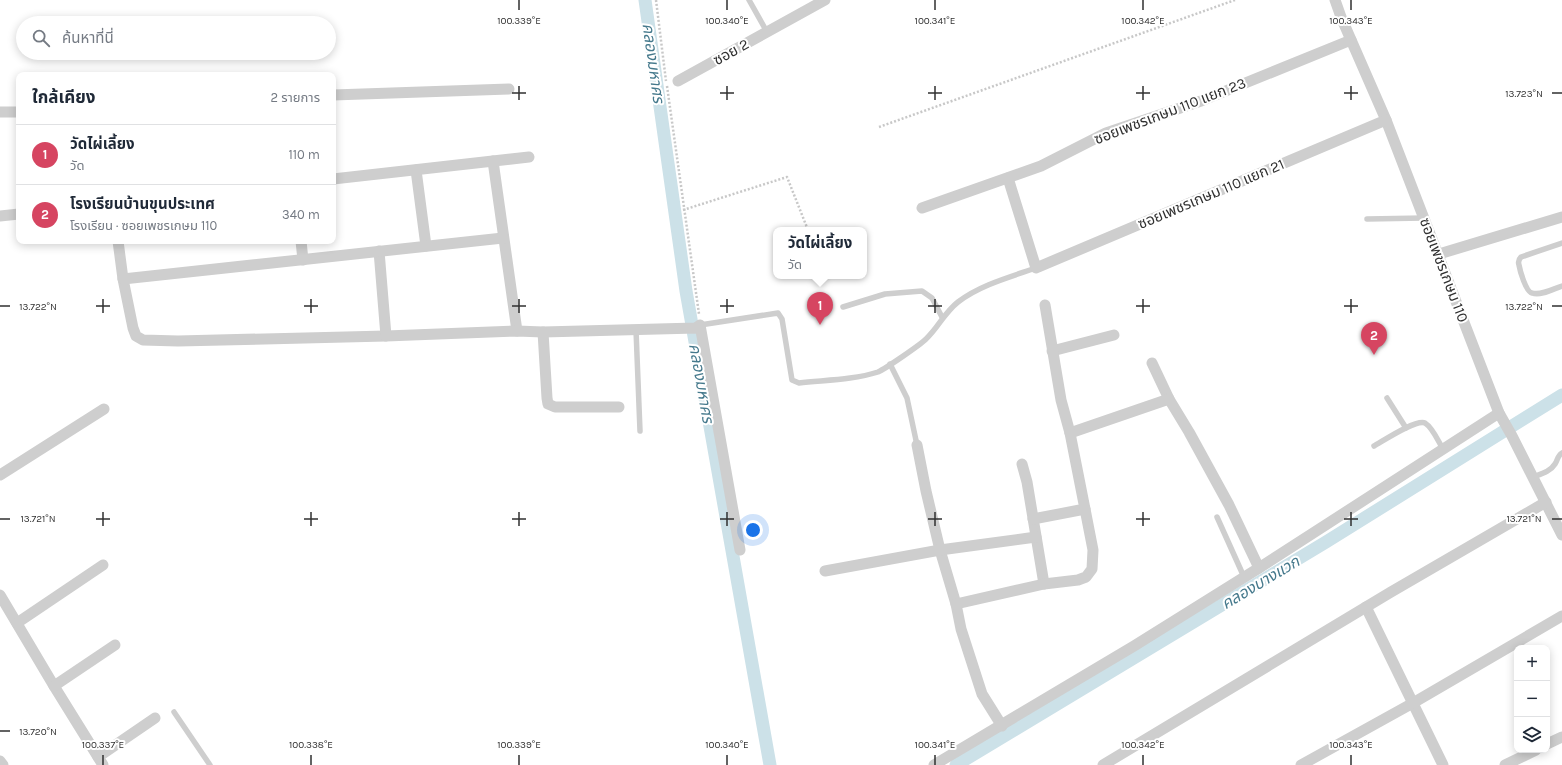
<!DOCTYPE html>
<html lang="th">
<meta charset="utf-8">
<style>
body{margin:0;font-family:Karla,"Noto Sans Thai",sans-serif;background:#f2f2f3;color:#1f2937}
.controls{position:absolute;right:12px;bottom:12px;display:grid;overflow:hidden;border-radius:8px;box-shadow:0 2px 10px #0003}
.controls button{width:36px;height:36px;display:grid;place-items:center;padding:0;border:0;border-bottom:1px solid #e0e1e3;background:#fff;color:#1f2937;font:20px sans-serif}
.you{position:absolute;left:753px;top:530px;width:14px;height:14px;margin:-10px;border:3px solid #fff;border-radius:50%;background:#1a73e8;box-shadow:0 0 0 6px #1a73e833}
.badge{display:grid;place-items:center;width:26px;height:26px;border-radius:50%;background:#d64561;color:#fff;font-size:13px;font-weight:700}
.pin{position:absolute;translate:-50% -33px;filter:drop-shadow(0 1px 2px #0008)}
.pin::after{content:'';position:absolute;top:21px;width:14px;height:12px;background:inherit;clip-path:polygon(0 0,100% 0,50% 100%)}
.popup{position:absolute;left:773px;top:227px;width:94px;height:52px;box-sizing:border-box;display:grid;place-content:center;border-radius:8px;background:#fff;filter:drop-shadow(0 1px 3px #0005);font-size:13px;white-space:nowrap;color:#747a83}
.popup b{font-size:15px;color:#1f2937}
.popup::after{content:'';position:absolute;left:50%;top:100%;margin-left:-8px;border:8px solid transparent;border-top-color:#fff}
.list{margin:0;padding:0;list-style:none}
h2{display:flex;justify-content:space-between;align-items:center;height:52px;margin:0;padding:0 16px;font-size:17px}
h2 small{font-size:13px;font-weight:400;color:#747a83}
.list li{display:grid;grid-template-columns:26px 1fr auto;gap:12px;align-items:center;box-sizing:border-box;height:60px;padding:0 16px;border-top:1px solid #e0e1e3}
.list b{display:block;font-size:15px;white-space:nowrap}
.list p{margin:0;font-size:13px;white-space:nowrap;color:#747a83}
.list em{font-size:13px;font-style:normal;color:#747a83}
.icon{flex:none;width:22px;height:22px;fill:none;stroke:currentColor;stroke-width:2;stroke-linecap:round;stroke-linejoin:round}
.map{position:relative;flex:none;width:1562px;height:765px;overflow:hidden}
.search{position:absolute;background:#fff;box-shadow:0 2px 10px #0003;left:16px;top:16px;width:320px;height:44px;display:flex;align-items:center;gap:10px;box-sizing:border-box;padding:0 14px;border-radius:22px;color:#747a83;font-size:15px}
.panel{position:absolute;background:#fff;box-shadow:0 2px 10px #0003;left:16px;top:72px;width:320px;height:172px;border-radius:8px}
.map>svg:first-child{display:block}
</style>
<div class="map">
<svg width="1562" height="765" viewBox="0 0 1562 765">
<rect width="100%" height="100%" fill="#fff"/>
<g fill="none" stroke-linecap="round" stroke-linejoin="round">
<g stroke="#cce1e8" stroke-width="13">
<polyline points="645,0 686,291 770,765"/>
<polyline points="956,765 1326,542 1562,395"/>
</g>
<g stroke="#c8c8c8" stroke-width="2.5" stroke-dasharray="2 2" stroke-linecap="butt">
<polyline points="656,0 666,81"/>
<polyline points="667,86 699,314"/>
<polyline points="879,127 1235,0"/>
<polyline points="683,210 787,177 808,230"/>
</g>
<g stroke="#cecece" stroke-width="5.5">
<polyline points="749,0 767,32"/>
<polyline points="1367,219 1424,218"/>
<path d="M 1562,243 L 1521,257 C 1519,259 1518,262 1519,265 C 1520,271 1526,292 1532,293 C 1541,296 1553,289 1562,286"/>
<polyline points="843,307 885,294 922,291 932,298 942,317"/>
<path d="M 700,325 L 778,313 L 782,319 L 792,380 L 799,383 C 825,380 853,380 878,372 C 885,369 920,345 926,339 C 938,328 944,313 958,302 C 980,285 1010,277 1036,268"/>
<polyline points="636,330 640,431"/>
<polyline points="890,364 907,398 917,445"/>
<polyline points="1387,398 1406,428"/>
<path d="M 1374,446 C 1383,441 1416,419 1425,423 C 1433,428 1438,441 1443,449"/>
<path d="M 1533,477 C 1541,474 1550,472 1555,464 C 1558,460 1557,456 1562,453"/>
<polyline points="1217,517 1244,577"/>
<polyline points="174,712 210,765"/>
</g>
<g stroke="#cecece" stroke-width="11">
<polyline points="1335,0 1341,17 1386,120 1499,413 1512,436 1562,535"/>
<polyline points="678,81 825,0"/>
<polyline points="333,95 509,89"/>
<polyline points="0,112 19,112"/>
<polyline points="493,161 517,331"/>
<polyline points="416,170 426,246"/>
<polyline points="1008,178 1036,268 1386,120"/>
<polyline points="333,179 529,157"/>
<polyline points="922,208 1041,166 1106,133 1201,101 1351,40"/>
<polyline points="0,216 19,214"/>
<polyline points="118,241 123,279 133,328 136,336 143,340 178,341 386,336 517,331 543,332 696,328 700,325 740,550"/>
<polyline points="301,241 303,260"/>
<polyline points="379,251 386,336"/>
<polyline points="1439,254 1562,217"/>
<polyline points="123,279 503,238"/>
<polyline points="543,332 547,398 548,404 555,407 619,407"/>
<polyline points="1052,351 1114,335"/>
<polyline points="1152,363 1169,399 1189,432 1229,505 1259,568"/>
<polyline points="1070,433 1169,399"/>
<polyline points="917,445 926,491 940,550 956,604 961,629 982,694 1002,726"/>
<polyline points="1022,464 1027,482 1044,584"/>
<polyline points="0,475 104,409"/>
<polyline points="1033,519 1085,509 1070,433 1061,400 1045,305"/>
<polyline points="825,571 940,550 1036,537"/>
<polyline points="0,595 54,686 103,765"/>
<polyline points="956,604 1044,584 1078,580 1086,577 1092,569 1093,550 1085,509"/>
<polyline points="1366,607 1443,765"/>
<polyline points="17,623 103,565"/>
<polyline points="54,686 115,645"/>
<polyline points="1547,744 1562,737"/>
<polyline points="98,757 155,718"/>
<polyline points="0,761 3,765"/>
<polyline points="934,765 1134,646 1259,568 1499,413"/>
<polyline points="1103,765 1391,592 1546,502"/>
<polyline points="1301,765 1413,703 1562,616"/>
<polyline points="1505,765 1536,750"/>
</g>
</g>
<path fill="none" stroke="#313131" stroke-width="1.5" d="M 519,0 L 519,10M 727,0 L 727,10M 935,0 L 935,10M 1143,0 L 1143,10M 1351,0 L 1351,10M 519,86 L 519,100M 727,86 L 727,100M 935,86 L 935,100M 1143,86 L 1143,100M 1351,86 L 1351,100M 512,93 L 526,93M 720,93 L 734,93M 928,93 L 942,93M 1136,93 L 1150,93M 1344,93 L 1358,93M 1552,93 L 1562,93M 103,299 L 103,313M 311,299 L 311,313M 519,299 L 519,313M 727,299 L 727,313M 935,299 L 935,313M 1143,299 L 1143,313M 1351,299 L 1351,313M 0,306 L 10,306M 96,306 L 110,306M 304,306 L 318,306M 512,306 L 526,306M 720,306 L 734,306M 928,306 L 942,306M 1136,306 L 1150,306M 1344,306 L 1358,306M 1552,306 L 1562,306M 103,512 L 103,526M 311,512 L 311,526M 519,512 L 519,526M 727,512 L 727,526M 935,512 L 935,526M 1143,512 L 1143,526M 1351,512 L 1351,526M 0,519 L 10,519M 96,519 L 110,519M 304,519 L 318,519M 512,519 L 526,519M 720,519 L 734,519M 928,519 L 942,519M 1136,519 L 1150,519M 1344,519 L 1358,519M 1552,519 L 1562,519M 0,731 L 10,731M 103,755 L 103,765M 311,755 L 311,765M 519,755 L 519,765M 727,755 L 727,765M 935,755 L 935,765M 1143,755 L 1143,765M 1351,755 L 1351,765"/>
<g text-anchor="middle" stroke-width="4" stroke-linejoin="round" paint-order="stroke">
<g font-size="15" fill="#313131" stroke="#fff">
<text transform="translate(731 52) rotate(-29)" y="5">ซอย 2</text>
<text transform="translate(1170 111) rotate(-21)" y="5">ซอยเพชรเกษม 110 แยก 23</text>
<text transform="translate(1211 194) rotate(-23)" y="5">ซอยเพชรเกษม 110 แยก 21</text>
<text transform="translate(1444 270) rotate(69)" y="5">ซอยเพชรเกษม 110</text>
</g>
<g font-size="16" font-style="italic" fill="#45798c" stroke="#fff">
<text transform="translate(654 63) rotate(82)" y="6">คลองมหาศร</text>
<text transform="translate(702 383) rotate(80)" y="6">คลองมหาศร</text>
<text transform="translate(1260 582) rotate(-31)" y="6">คลองบางแวก</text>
</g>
</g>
<g font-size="10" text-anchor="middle" fill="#313131" stroke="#fff" stroke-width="4" stroke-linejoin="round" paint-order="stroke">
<text x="519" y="24">100.339°E</text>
<text x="727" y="24">100.340°E</text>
<text x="935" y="24">100.341°E</text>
<text x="1143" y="24">100.342°E</text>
<text x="1351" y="24">100.343°E</text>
<text x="1524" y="97">13.723°N</text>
<text x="38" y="310">13.722°N</text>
<text x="1524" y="310">13.722°N</text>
<text x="38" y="522">13.721°N</text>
<text x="1524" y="522">13.721°N</text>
<text x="38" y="735">13.720°N</text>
<text x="103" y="748">100.337°E</text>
<text x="311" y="748">100.338°E</text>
<text x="519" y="748">100.339°E</text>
<text x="727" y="748">100.340°E</text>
<text x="935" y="748">100.341°E</text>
<text x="1143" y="748">100.342°E</text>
<text x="1351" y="748">100.343°E</text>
</g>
</svg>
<div class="controls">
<button>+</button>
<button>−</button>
<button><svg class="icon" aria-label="layers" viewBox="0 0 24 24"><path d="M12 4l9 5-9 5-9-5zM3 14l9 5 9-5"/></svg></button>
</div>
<div class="you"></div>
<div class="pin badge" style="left:820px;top:325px">1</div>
<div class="popup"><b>วัดไผ่เลี้ยง</b>วัด</div>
<div class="pin badge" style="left:1374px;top:355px">2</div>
<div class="search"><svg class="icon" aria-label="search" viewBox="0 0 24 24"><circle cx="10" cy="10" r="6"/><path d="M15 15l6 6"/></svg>ค้นหาที่นี่</div>
<section class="panel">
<h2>ใกล้เคียง<small>2 รายการ</small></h2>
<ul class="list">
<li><span class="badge">1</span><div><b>วัดไผ่เลี้ยง</b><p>วัด</p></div><em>110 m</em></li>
<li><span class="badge">2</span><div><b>โรงเรียนบ้านขุนประเทศ</b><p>โรงเรียน · ซอยเพชรเกษม 110</p></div><em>340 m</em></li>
</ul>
</section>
</div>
